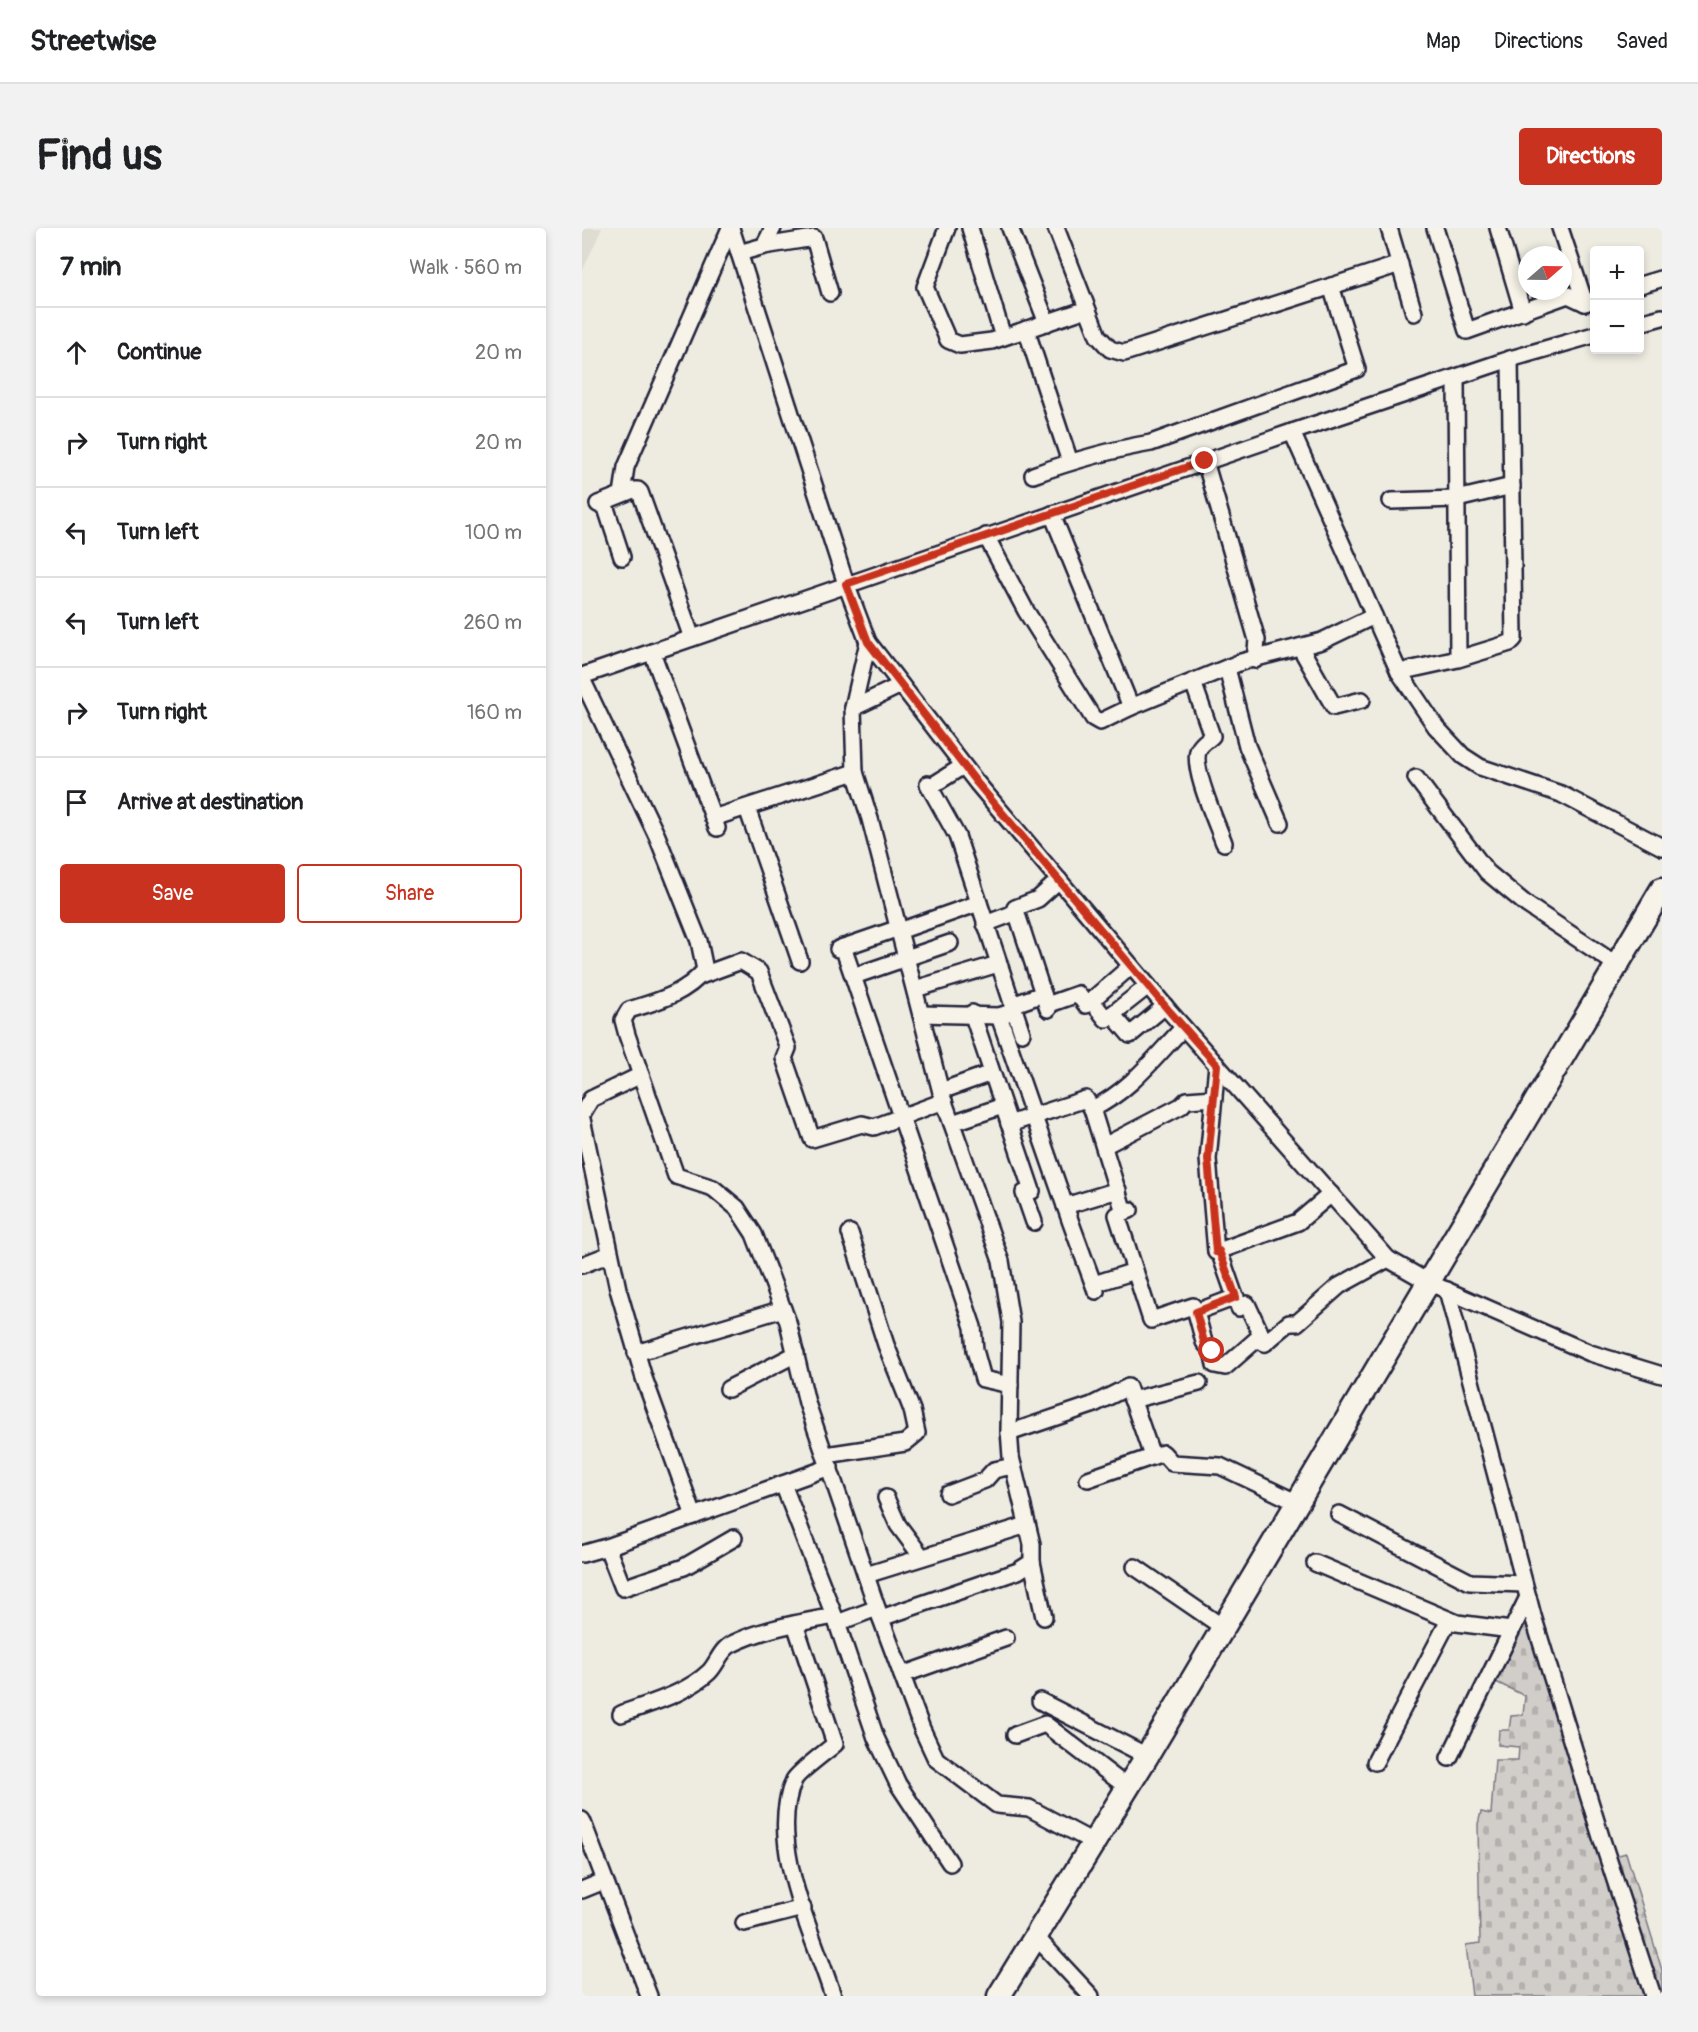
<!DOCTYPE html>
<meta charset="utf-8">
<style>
body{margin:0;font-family:Pangolin,sans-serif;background:#f2f2f2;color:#202124}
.controls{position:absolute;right:18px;top:18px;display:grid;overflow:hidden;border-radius:6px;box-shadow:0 3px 9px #0003}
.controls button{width:54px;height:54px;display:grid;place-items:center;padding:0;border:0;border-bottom:2px solid #e0e0e0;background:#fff;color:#202124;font:30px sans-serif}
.compass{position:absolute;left:936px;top:18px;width:54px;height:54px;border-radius:50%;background:#fff;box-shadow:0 3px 9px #0003;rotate:70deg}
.stop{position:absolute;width:18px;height:18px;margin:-14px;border:4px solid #c8321e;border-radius:50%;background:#fff}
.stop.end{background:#c8321e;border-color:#fff;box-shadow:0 2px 6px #0008}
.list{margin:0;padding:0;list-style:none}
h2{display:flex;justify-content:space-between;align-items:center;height:78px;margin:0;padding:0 24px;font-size:26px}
h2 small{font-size:20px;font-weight:400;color:#757577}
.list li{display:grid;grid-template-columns:39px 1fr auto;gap:18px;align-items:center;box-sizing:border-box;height:90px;padding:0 24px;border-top:2px solid #e0e0e0}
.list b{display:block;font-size:22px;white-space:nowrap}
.list em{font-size:20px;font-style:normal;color:#757577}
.actions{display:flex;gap:12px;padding:18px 24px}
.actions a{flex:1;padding:14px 0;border:2px solid #c8321e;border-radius:6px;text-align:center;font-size:21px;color:#c8321e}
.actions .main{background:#c8321e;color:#fff}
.icon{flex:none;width:33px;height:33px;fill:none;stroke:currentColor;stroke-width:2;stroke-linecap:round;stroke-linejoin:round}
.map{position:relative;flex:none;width:1080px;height:1768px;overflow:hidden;border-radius:6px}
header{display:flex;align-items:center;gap:36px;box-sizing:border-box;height:84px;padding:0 30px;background:#fff;border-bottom:2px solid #e0e0e0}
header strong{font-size:28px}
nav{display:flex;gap:33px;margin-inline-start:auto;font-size:21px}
.intro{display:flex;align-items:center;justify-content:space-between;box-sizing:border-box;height:144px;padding:0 36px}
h1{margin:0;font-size:42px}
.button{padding:15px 27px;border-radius:6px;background:#c8321e;color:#fff;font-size:21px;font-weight:700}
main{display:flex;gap:36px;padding:0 36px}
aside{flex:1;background:#fff;border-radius:6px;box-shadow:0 3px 9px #0003}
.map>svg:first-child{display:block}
</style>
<header>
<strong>Streetwise</strong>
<nav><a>Map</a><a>Directions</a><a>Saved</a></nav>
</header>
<div class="intro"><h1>Find us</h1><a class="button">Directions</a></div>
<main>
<aside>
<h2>7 min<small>Walk · 560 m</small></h2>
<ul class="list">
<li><svg class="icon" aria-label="ahead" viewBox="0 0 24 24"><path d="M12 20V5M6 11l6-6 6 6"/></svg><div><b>Continue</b></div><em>20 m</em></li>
<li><svg class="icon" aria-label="right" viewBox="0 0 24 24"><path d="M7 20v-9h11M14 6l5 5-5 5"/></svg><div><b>Turn right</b></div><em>20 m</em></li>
<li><svg class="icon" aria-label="left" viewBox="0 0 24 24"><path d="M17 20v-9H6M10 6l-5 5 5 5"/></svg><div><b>Turn left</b></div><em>100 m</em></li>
<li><svg class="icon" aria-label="left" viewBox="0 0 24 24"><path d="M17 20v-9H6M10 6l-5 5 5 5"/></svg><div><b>Turn left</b></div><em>260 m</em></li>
<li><svg class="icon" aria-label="right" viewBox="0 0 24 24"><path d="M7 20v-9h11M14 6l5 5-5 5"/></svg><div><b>Turn right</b></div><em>160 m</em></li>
<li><svg class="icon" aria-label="arrive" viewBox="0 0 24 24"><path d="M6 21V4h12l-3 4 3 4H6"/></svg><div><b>Arrive at destination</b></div></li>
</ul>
<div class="actions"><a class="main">Save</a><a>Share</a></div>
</aside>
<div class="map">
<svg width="1080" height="1768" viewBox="0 0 1080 1768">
<defs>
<pattern id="cemetery-stones" width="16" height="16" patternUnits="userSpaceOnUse" patternTransform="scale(1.5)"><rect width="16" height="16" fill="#d1cdc9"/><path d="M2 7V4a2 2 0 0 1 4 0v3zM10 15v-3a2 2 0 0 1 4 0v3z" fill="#b3b0ae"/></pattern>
</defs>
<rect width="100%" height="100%" fill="#eeebe1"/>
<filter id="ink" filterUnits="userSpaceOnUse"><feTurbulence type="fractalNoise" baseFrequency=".0167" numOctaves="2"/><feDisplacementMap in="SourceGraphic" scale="12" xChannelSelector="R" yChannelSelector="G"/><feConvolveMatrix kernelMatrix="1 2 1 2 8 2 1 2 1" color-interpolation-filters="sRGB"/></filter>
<g filter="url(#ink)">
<polygon fill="#dfdcd4" points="0,0 20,0 0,44"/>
<polygon fill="url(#cemetery-stones)" stroke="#7a7882" stroke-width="1.5" points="958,1391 1030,1629 1044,1625 1080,1742 1080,1768 890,1768 884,1717 898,1715 896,1596 899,1584 909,1586 913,1532 936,1532 937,1519 916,1517 917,1502 927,1502 929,1488 941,1487 943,1468 914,1454 935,1399"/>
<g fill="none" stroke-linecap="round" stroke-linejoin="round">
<defs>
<g id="street">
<polyline points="149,0 264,356 286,414 395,555 588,784 806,1031 848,1055 1008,1125 1080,1147"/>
<polyline points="365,0 343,59 366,112 378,117 410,113 505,81"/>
<polyline points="388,0 421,109"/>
<polyline points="428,0 465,95"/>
<polyline points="474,0 516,108 528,121 542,125 818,36"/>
<polyline points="807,0 832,85"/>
<polyline points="853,0 885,103 986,67 1003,75 1012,72"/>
<polyline points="916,0 941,84"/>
<polyline points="978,0 1003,75"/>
<polyline points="182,18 191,0"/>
<polyline points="157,25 182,18 232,10 248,65"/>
<polyline points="1058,57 1078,51"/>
<polyline points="1058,95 1080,89"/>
<polyline points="444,101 488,234"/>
<polyline points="874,150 876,430"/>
<polyline points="710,204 817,444 854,499 881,528 898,539 979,566 1080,619"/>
<polyline points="623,233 675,412 673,432"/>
<path d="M 451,247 C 490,233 528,222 569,215 L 775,141 L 749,58"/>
<polyline points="40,266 44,239 148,0"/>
<polyline points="809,273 875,271 930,258"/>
<polyline points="22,274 40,329"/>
<polyline points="16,276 51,262 56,262 58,264 110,410"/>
<polyline points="470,286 549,479"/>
<polyline points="404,308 444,383 511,490 518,494 549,479 659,434 740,413 792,388"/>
<polyline points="286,414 271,480 273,544 288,591 360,868 419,1033 429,1094 427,1202 429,1229 450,1316 450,1334 436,1343 299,1390"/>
<polyline points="718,419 752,479 780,472"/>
<polyline points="70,424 135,600"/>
<polyline points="645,440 665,518 698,595"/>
<polyline points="817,444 876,431 928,415 932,411 928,131"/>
<polyline points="0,448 710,204 928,131 1012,107"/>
<path d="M 0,451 L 75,608 L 117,713 L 123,742 C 103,766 76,773 47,782 L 41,792 L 45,807 L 94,948 L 131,960 L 155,980 L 172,1006 L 206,1094 L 225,1175 L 295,1380 L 340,1501 L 354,1531 L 415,1577 L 447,1580 L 513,1615"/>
<path d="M 611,454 L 630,508 C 626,512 619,516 617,521 C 608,537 635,596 642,615"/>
<polyline points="271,480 319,457"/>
<polyline points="834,550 905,644 945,677 1035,737"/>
<polyline points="346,556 375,608 440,805"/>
<polyline points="348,559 381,538"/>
<polyline points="165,580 218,733"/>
<polyline points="131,590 273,544"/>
<polyline points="403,696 435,684"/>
<polyline points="317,703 397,675"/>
<polyline points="261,719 391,1099 393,1122 401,1151 428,1157"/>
<polyline points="256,721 317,700"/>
<polyline points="118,748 159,733 177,744 206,820 202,830 230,911 280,896 292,899 362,873"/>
<polyline points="272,748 368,715"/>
<polyline points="333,761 416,736"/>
<polyline points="509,772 524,791 566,758"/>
<polyline points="430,777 461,766"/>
<polyline points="465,777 496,766 504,777 549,738"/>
<polyline points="466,781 433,680 456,671 477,652"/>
<polyline points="390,785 450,963 442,965 452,994"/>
<polyline points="339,786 417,788 426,785"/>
<polyline points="530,786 548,807 583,778"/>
<polyline points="417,788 489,995 514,1063"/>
<polyline points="635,837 626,931 634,1024 716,994 749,966"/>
<polyline points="359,863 409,845"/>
<path d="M 510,881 C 549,862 572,830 601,800"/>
<polyline points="0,886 9,871 59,847"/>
<polyline points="0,891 36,1061 62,1150 112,1288"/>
<polyline points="370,895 421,878"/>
<polyline points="427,896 504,871 510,881 542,984"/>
<polyline points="522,918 599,878 605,872 632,870"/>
<polyline points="483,978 536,962"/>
<polyline points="548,982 535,987 569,1092 611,1078 614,1084 654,1069"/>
<polyline points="637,1023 657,1080 665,1076 683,1115"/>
<polyline points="0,1037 28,1026"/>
<polyline points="512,1056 553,1043"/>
<polyline points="865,1062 951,1388 1019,1609 1071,1768"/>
<polyline points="614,1084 622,1114 630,1123 633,1137 643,1139 675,1111 683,1115 707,1095 715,1095 757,1058 806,1031"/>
<polyline points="54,1125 201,1081"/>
<polyline points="146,1161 214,1126"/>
<polyline points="550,1172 617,1155"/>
<polyline points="427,1205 510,1177 546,1159 570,1228"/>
<polyline points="244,1227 323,1215 335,1205 330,1182 304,1117 268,1005"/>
<polyline points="506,1251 581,1225 590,1235 638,1238 716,1275"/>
<polyline points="201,1256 255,1395 294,1510 316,1556 368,1635"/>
<polyline points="366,1266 403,1252 412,1242 431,1238"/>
<polyline points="304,1270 316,1297 340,1329"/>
<polyline points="757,1286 888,1354 942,1356"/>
<polyline points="25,1319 41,1360 102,1339 152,1310"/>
<polyline points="0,1326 25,1319 248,1239"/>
<polyline points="450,1334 462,1389"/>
<polyline points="733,1335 875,1395 929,1402"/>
<polyline points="553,1339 642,1400"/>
<polyline points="284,1347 445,1297"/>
<polyline points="255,1395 295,1380"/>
<path d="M 213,1396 L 253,1516 C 245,1523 216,1544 212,1552 C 184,1615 232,1707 251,1768"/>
<polyline points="320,1447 424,1410"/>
<polyline points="458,1473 565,1528"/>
<path d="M 39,1486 C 68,1475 104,1466 127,1444 C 135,1436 139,1421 150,1416 C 182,1400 218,1395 252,1388"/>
<polyline points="433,1507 463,1496 546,1560"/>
<polyline points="867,1530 946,1369"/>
<polyline points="793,1534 867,1392"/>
<polyline points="0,1592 67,1768"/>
<polyline points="0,1662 22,1653"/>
<polyline points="162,1695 221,1680"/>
<polyline points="454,1709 509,1768"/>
</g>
<polyline id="primary" points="417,1768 565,1528 1080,661"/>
</defs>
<use href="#street" stroke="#22223b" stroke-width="20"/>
<use href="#primary" stroke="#22223b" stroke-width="27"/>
<use href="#street" stroke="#f7f3e8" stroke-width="15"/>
<use href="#primary" stroke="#f7f3e8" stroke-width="22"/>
</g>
</g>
<g fill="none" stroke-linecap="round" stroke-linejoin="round" filter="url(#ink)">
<polyline stroke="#c8321e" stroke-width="8" points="623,233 264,356 286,414 395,555 588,784 635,837 626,931 634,1024 637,1023 654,1069 614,1084 622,1114 630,1123"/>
</g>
</svg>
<div class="controls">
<button>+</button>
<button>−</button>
</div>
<svg class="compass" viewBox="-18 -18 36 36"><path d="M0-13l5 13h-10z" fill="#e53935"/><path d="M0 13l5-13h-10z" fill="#757577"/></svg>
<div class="stop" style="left:630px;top:1123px"></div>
<div class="stop end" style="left:623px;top:233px"></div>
</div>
</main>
